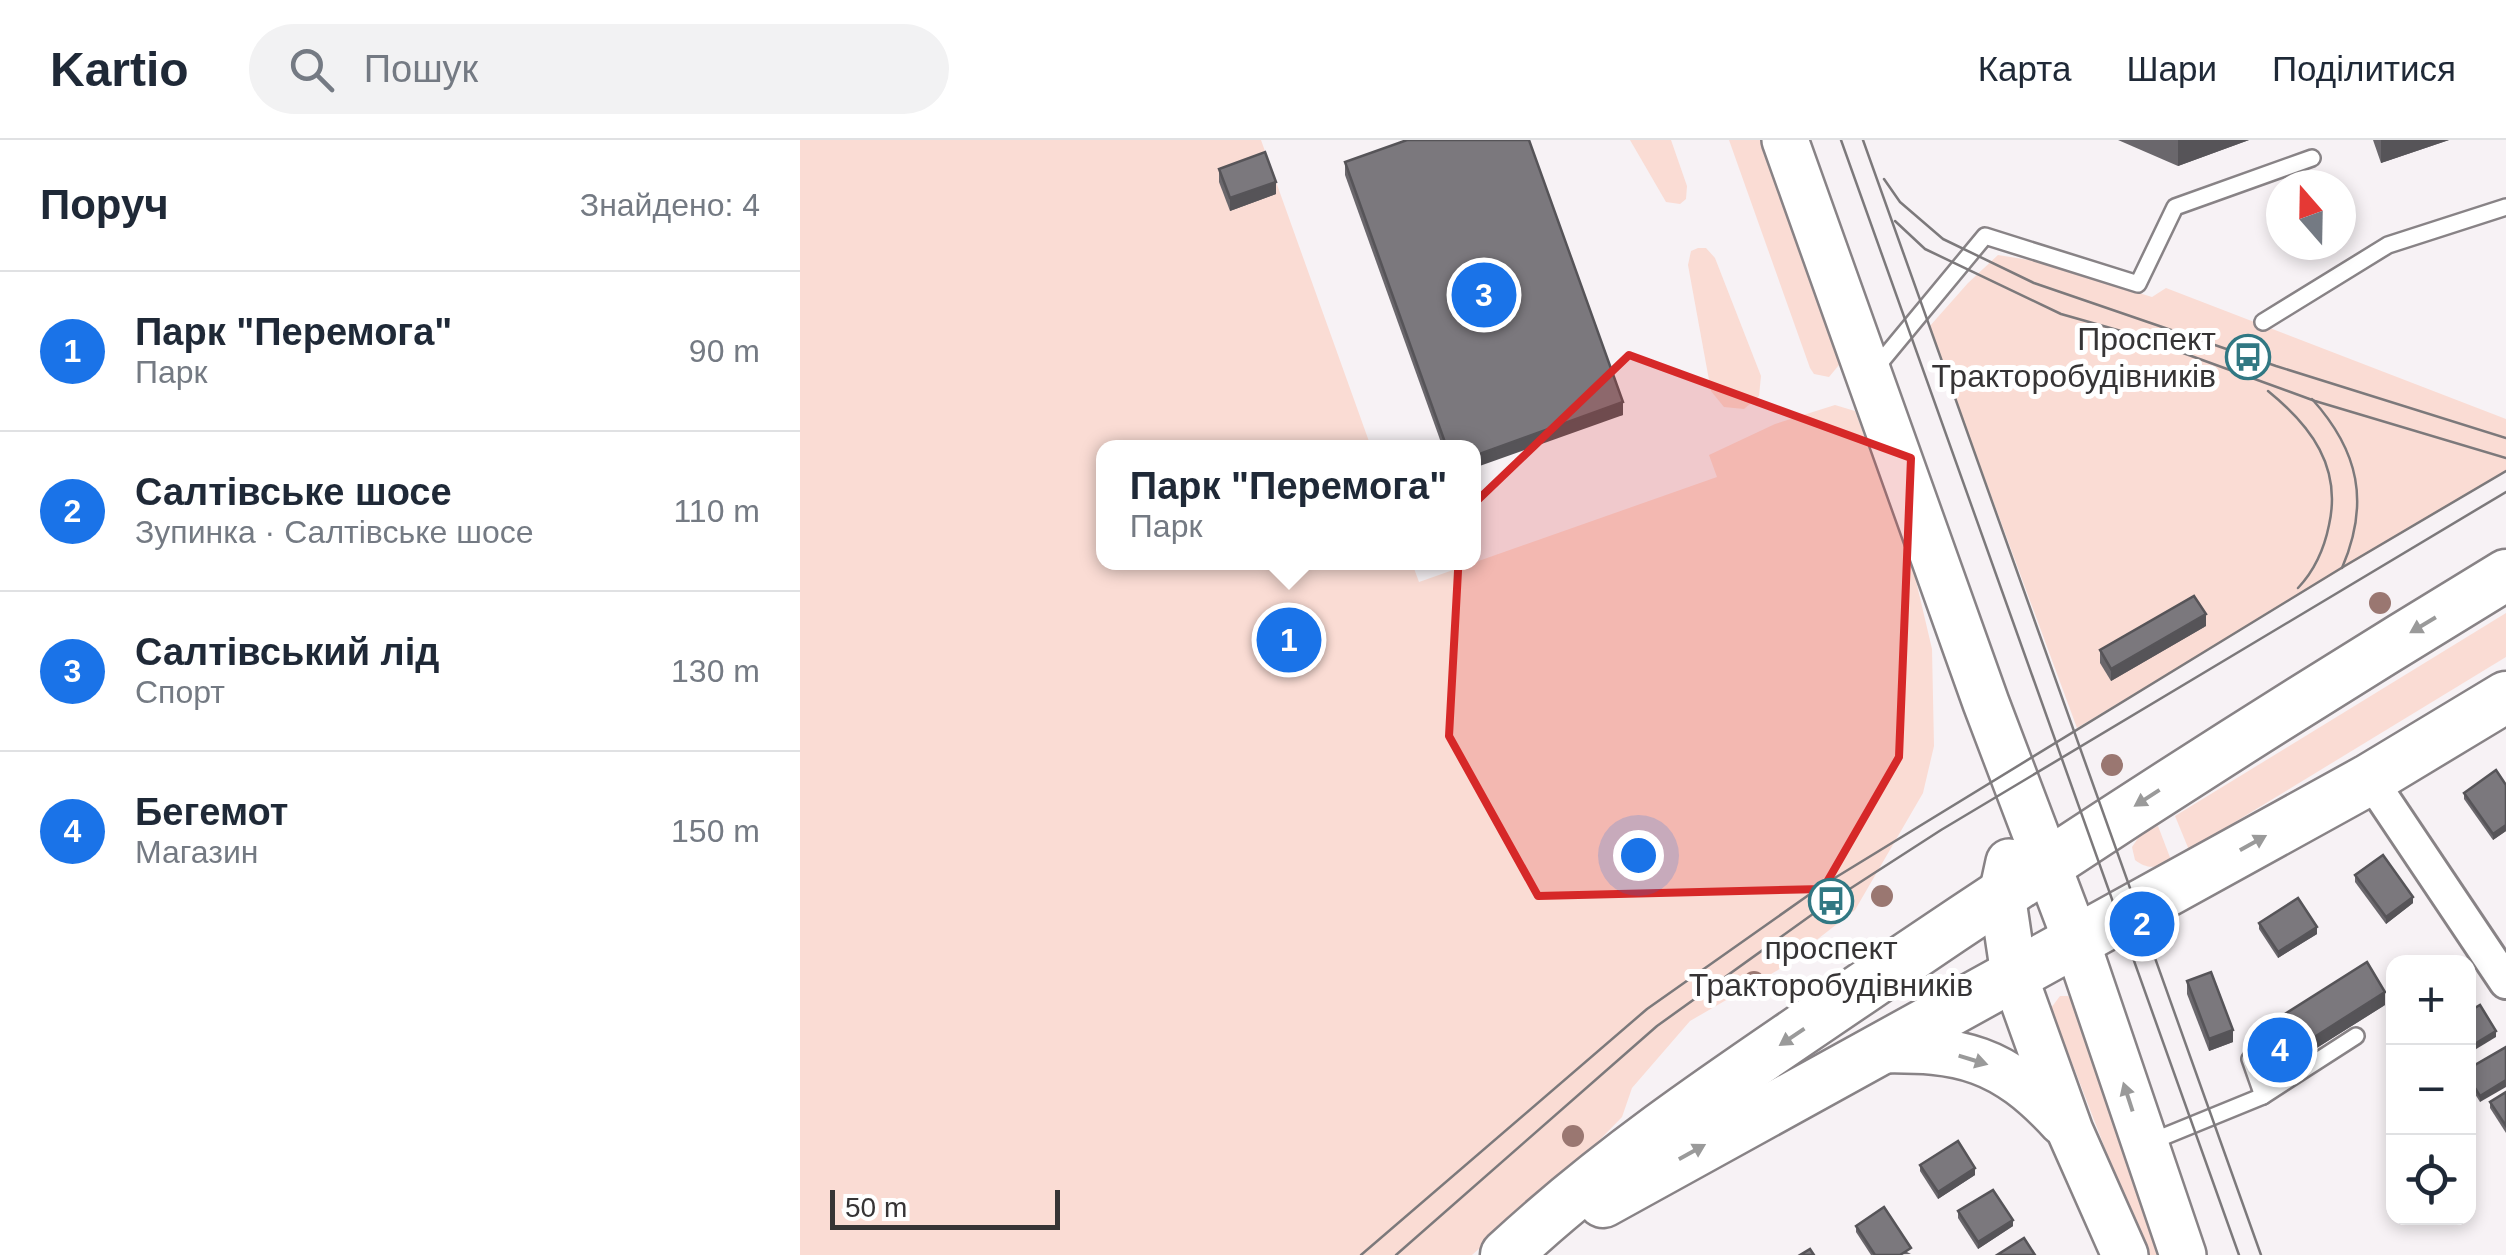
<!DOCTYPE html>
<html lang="uk">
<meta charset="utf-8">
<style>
body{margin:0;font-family:Arial,sans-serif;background:#f2f2f3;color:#1f2937}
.controls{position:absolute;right:30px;bottom:30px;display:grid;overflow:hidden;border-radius:20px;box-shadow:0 5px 15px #0003}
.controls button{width:90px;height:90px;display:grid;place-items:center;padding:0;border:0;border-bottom:2px solid #e0e1e3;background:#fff;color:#1f2937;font:50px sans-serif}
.compass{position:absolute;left:1466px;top:30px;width:90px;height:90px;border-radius:50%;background:#fff;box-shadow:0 5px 15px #0003;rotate:340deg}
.scale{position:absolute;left:30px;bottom:25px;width:230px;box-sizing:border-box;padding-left:10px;border:5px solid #363435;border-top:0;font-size:28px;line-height:35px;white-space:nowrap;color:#363435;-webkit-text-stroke:8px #fff;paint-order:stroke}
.you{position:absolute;left:838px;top:715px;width:35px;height:35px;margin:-25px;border:8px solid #fff;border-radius:50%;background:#1a73e8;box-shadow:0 0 0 15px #1a73e833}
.badge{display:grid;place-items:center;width:65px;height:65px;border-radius:50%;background:#1a73e8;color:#fff;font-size:32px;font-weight:700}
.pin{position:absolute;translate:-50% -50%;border:5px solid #fff;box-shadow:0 2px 10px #0006}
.popup{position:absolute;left:296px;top:300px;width:385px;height:130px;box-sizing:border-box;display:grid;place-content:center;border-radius:20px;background:#fff;filter:drop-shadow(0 2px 8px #0005);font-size:32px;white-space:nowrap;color:#747a83}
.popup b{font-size:38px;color:#1f2937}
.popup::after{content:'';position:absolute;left:50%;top:100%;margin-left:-20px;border:20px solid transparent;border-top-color:#fff}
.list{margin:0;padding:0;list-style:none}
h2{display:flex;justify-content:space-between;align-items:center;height:130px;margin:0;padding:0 40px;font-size:42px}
h2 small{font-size:32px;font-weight:400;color:#747a83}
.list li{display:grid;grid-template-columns:65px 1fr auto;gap:30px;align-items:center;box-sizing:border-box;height:160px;padding:0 40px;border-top:2px solid #e0e1e3}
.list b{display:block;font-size:38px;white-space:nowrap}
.list p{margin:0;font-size:32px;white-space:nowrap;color:#747a83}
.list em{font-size:32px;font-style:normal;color:#747a83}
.icon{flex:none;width:55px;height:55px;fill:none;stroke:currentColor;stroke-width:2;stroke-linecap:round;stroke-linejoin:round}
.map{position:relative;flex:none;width:1706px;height:1115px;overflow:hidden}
header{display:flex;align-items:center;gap:60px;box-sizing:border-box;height:140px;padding:0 50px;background:#fff;border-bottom:2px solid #e0e1e3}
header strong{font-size:48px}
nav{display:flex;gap:55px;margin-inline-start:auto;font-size:35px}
.search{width:700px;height:90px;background:#f2f2f3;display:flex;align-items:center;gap:25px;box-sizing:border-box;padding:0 35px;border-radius:55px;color:#747a83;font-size:38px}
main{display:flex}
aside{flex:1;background:#fff}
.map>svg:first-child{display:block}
</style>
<header>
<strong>Kartio</strong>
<div class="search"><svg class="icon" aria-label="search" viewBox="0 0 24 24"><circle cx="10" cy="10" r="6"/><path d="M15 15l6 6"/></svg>Пошук</div>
<nav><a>Карта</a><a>Шари</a><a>Поділитися</a></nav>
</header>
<main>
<aside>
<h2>Поруч<small>Знайдено: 4</small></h2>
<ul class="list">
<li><span class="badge">1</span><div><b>Парк &quot;Перемога&quot;</b><p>Парк</p></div><em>90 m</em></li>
<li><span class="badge">2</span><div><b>Салтівське шосе</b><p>Зупинка · Салтівське шосе</p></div><em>110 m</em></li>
<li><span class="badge">3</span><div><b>Салтівський лід</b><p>Спорт</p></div><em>130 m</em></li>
<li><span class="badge">4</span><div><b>Бегемот</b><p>Магазин</p></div><em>150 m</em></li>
</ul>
</aside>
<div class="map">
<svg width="1706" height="1115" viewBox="0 0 1706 1115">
<rect width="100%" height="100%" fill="#f7f2f5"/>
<g fill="#fadcd4">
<polygon points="0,0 461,0 571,307 304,308 304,422 612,423 619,442 917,337 909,315 975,284 1035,265 1055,271 1113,428 1132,509 1134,606 1123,653 1055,770 978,830 890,881 832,948 822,977 783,1017 672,1115 0,1115"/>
<polygon points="830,0 871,0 887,46 886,59 880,64 866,62"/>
<polygon points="929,0 961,0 1038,217 1039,225 1029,237 1014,234 1010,228"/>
<polygon points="898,108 906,108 915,118 961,236 959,256 944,269 924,267 911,251 888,125 891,111"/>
<polygon points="1198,115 1235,121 1352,157 1366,148 1706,279 1706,331 1277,588 1129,187 1168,143"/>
<polygon points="1706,473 1706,517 1389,710 1375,676"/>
<path d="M 1358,686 L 1371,720 C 1357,728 1348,730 1335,720 L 1332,707 L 1341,694 Z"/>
<polygon points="1260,856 1268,856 1273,861 1362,1115 1346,1115 1251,868"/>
</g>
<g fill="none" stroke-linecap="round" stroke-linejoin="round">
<defs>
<g id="service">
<polyline points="1463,182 1588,105 1706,67"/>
<polyline points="1074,230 1185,96 1338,144 1375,67 1512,18"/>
<polyline points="1450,919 1463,956 1556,896"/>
<polyline points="1348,1003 1463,956"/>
</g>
<polyline id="minor" points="1570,639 1706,842"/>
<g id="secondary">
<polyline points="985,0 1186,563 1276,800 1383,1115"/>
<polyline points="1209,722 1202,754 1214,835 1270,991 1325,1115"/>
<path d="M 1077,910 C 1162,908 1203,918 1262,982"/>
</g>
<g id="primary">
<polyline points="803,1062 1570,639 1706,557"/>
<path d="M 706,1115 C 822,1007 952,924 1082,835 C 1287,696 1495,563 1706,435"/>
</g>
</defs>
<use href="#service" stroke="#888386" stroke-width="20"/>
<use href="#minor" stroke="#888386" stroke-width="38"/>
<use href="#secondary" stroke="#888386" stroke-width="50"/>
<use href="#primary" stroke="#888386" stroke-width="55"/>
<use href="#service" stroke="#fff" stroke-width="15"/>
<use href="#minor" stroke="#fff" stroke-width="32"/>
<use href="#secondary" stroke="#fff" stroke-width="45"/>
<use href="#primary" stroke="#fff" stroke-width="50"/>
<g stroke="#7c797b" stroke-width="2.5">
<polyline points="1041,0 1439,1115"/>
<polyline points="1063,0 1461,1115"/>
<polyline points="1084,39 1100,62 1143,99 1234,143 1476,226 1706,298"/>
<polyline points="1095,81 1125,109 1261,174 1328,193 1515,261 1706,318"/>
<path d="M 1468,251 C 1511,286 1542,327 1529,385 C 1524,410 1515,430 1498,448"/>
<path d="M 1512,259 C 1559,311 1570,363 1542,428"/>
<polyline points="561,1115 847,869 1020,747 1543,427 1706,331"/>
<polyline points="596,1115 857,886 1031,761 1141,690 1706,352"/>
</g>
</g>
<g fill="#9a7771">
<circle cx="1580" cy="463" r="11"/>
<circle cx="1312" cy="625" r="11"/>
<circle cx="1082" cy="756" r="11"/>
<circle cx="954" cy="842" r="11"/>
<circle cx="773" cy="996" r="11"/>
</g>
<g fill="#6a676c">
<polygon points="1318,0 1449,0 1378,26"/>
<polygon points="1573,0 1649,0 1581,23"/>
<polygon points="545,22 823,275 674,308 643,308 545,35"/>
<polygon points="419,29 476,54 430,71 419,42"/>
<polygon points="1406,486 1311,541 1300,523 1300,510"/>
<polygon points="1706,645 1706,691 1693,700 1664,659 1664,653"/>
<polygon points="1555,735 1613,763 1586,784 1555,742"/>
<polygon points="1459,783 1517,794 1478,818 1459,789"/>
<polygon points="1387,841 1433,902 1409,911 1387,854"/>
<polygon points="1585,865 1469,938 1450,908 1450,896"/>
<polygon points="1706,907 1680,962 1668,943 1668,929"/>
<polygon points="1706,952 1706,993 1690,968 1690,962"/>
<polygon points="1120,1025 1175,1035 1138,1059 1120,1031"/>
<polygon points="1158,1071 1213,1086 1178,1109 1158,1078"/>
<polygon points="1056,1086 1111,1114 1071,1115 1056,1092"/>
</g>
<g fill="#565458">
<polygon points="1378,0 1449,0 1378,26"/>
<polygon points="1581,0 1649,0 1581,23"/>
<polygon points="476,42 476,54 430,71 430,58"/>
<polygon points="823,262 823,275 674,328 674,316"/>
<polygon points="1406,474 1406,486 1311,541 1311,529"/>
<polygon points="1706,685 1706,691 1693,700 1693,694"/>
<polygon points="1613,757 1613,763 1586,784 1586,777"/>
<polygon points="1517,787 1517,794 1478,818 1478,812"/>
<polygon points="1585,852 1585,865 1469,938 1469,926"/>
<polygon points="1433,890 1433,902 1409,911 1409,899"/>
<polygon points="1696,891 1696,897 1668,914 1668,908"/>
<polygon points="1706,940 1706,947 1680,962 1680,956"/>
<polygon points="1175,1028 1175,1035 1138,1059 1138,1052"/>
<polygon points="1213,1080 1213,1086 1178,1109 1178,1102"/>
</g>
<g fill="#7b787d" stroke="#565458" stroke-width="2.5">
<polygon points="607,0 729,0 823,262 674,316 674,308 647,308 545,22"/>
<polygon points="465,12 476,42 430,58 419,29"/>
<polygon points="1394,456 1406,474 1311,529 1300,510"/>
<polygon points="1696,630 1706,645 1706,685 1693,694 1664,653"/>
<polygon points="1583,715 1613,757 1586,777 1555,735"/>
<polygon points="1498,758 1517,787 1478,812 1459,783"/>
<polygon points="1567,822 1585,852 1469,926 1450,896"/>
<polygon points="1411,832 1433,890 1409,899 1387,841"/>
<polygon points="1680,865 1696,891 1668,908 1668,872"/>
<polygon points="1706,907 1706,940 1680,956 1668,937 1668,929"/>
<polygon points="1706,952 1706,986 1690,962"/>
<polygon points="1158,1001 1175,1028 1138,1052 1120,1025"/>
<polygon points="1193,1050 1213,1080 1178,1102 1158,1071"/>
<polygon points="1084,1067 1111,1108 1100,1115 1075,1115 1056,1086"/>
<polygon points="1224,1098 1235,1115 1197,1115"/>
<polygon points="1010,1109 1014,1115 1000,1115"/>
</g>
<defs><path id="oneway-solid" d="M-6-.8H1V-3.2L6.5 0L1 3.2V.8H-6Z" transform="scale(2.5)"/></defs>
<g fill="#9a9a9a">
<use href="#oneway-solid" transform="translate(1623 485) rotate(149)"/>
<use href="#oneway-solid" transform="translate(1347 658) rotate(147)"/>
<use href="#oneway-solid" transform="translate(1453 703) rotate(-29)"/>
<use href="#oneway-solid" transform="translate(992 897) rotate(146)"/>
<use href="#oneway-solid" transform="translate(1173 920) rotate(17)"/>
<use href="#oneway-solid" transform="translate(1328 957) rotate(-108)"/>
<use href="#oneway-solid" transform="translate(892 1012) rotate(-29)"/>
</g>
<path fill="#d62828" fill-opacity="0.2" stroke="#d62828" stroke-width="8" stroke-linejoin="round" d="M 829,215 L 1111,318 L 1099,617 L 1023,749 L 738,756 L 649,596 L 661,376 Z"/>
<defs>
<symbol id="bus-ring" viewBox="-11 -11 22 22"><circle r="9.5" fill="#fff" stroke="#317883" stroke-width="1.5"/><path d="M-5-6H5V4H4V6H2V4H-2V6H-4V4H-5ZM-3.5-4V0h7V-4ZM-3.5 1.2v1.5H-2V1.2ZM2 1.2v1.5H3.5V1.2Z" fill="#317883"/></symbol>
</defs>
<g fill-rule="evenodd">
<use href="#bus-ring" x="1423" y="192" width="50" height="50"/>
<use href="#bus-ring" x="1006" y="736" width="50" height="50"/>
</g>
<g text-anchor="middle" stroke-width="10" stroke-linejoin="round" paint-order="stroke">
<g font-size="32" fill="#363435" stroke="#fff" text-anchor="end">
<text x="1416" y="210">Проспект<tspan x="1416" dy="37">Тракторобудівників</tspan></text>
<text x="1031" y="819" text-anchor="middle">проспект<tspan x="1031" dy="37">Тракторобудівників</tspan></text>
</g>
</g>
</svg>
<div class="controls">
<button>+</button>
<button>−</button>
<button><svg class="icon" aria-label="locate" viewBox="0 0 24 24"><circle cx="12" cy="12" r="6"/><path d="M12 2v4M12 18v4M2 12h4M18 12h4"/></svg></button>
</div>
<svg class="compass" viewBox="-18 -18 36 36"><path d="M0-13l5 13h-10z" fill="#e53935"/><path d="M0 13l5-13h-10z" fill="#747a83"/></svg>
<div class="scale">50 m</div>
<div class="you"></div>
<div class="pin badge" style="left:489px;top:500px">1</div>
<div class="popup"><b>Парк &quot;Перемога&quot;</b>Парк</div>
<div class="pin badge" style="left:1342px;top:784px">2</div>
<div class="pin badge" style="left:684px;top:155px">3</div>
<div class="pin badge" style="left:1480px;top:910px">4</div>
</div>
</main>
